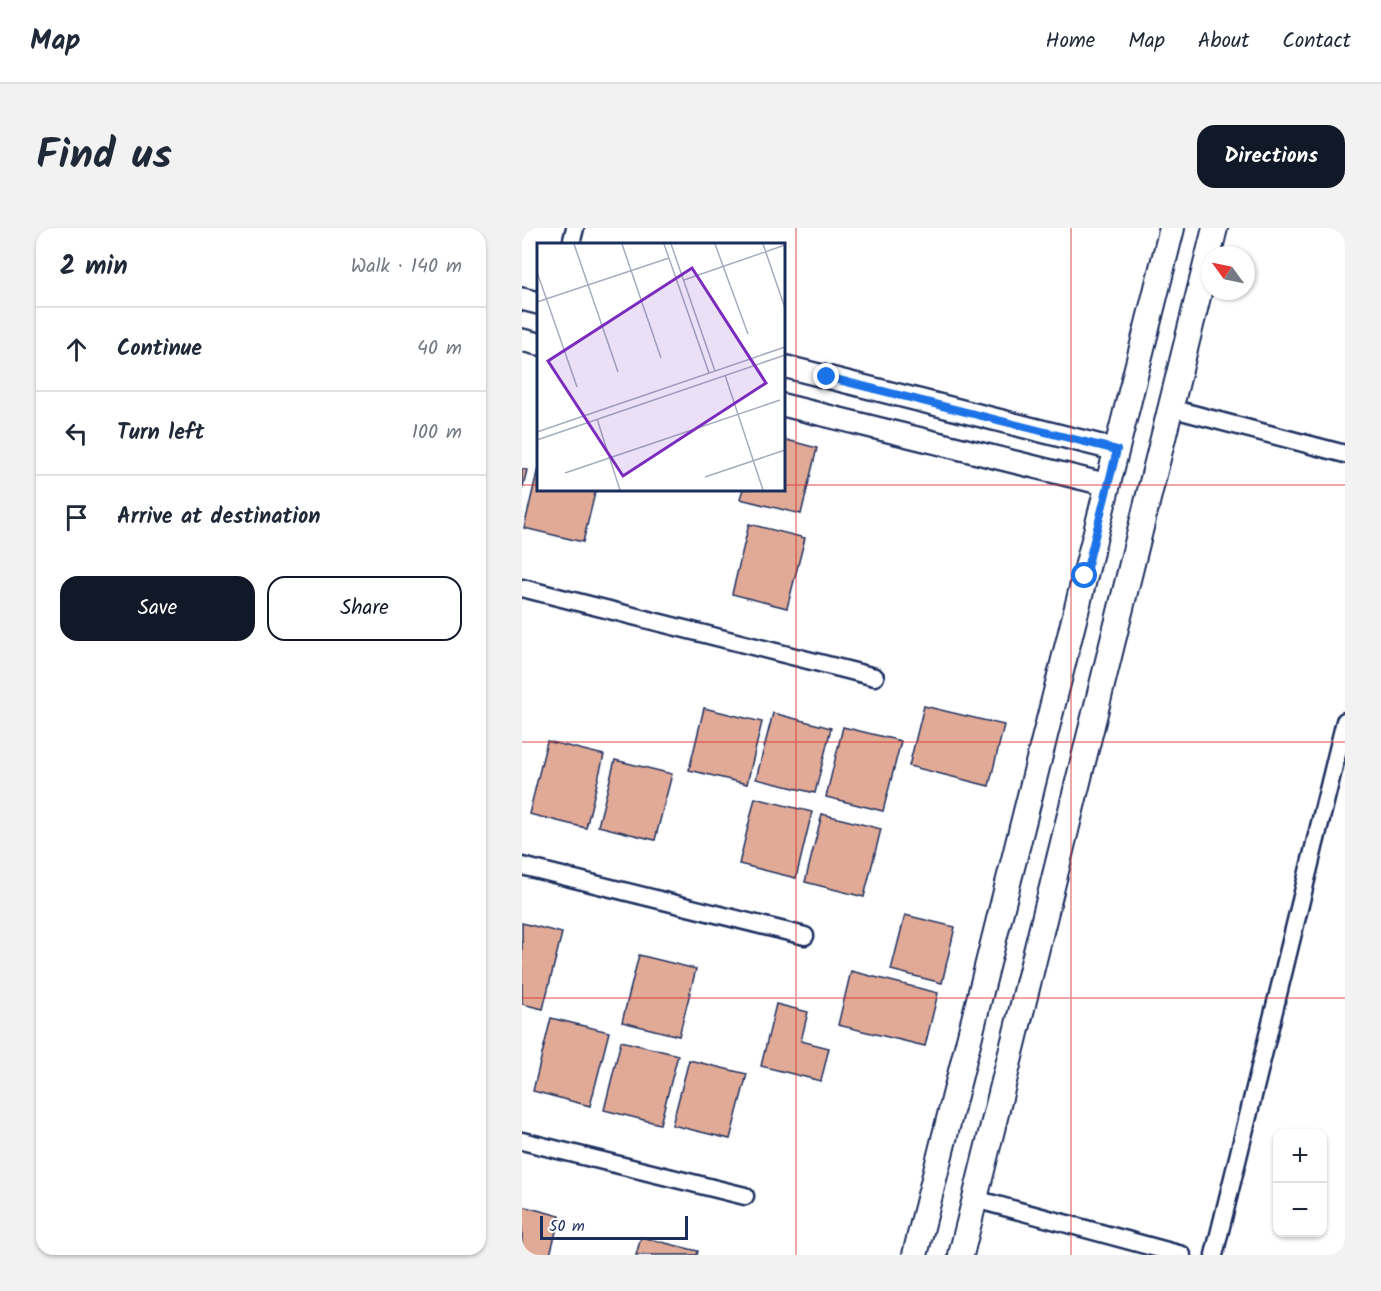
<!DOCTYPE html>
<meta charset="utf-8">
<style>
body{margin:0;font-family:Kalam,sans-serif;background:#f2f2f3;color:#1f2937}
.controls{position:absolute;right:18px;bottom:18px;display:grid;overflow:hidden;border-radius:12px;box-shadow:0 2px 4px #0004}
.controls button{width:54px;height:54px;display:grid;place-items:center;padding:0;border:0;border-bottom:2px solid #e0e1e3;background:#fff;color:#1f2937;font:30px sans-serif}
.compass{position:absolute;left:679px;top:18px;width:54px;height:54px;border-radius:50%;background:#fff;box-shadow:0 2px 4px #0004;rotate:303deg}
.scale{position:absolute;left:18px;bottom:15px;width:148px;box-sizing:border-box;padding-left:6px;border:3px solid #1b2f5e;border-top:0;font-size:16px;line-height:21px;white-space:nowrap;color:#1b2f5e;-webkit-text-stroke:4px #fff;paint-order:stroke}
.stop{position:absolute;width:18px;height:18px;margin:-14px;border:4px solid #1a73e8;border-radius:50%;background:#fff}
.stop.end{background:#1a73e8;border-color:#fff;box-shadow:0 2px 6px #0008}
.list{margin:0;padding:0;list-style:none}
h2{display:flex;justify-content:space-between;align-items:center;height:78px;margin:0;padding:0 24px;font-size:26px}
h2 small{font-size:20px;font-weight:400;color:#747a83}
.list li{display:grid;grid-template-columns:39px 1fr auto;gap:18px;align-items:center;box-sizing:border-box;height:84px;padding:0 24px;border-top:2px solid #e0e1e3}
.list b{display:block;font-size:22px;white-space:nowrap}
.list em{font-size:20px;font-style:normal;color:#747a83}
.actions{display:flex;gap:12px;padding:18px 24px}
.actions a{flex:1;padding:14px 0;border:2px solid #111827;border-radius:18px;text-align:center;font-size:21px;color:#111827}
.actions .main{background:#111827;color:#fff}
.icon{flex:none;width:33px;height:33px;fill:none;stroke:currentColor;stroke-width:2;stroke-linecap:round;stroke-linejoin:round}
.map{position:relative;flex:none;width:823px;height:1027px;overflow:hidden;border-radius:18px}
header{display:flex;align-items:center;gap:36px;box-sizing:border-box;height:84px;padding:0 30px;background:#fff;border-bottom:2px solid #e0e1e3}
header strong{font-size:28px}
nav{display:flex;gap:33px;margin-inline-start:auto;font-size:21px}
.intro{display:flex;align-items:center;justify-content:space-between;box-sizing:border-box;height:144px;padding:0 36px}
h1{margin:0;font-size:42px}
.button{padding:15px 27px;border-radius:18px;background:#111827;color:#fff;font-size:21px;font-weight:700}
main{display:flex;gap:36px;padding:0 36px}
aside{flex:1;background:#fff;border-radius:18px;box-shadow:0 2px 4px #0004}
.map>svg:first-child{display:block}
</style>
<header>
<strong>Map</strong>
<nav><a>Home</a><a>Map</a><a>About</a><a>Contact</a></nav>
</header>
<div class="intro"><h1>Find us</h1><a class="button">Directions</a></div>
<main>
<aside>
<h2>2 min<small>Walk · 140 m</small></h2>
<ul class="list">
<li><svg class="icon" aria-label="ahead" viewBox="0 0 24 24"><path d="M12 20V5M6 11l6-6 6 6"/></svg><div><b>Continue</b></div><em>40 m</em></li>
<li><svg class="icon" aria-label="left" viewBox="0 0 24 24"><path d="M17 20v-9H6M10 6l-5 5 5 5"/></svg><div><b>Turn left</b></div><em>100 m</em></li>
<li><svg class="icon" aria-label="arrive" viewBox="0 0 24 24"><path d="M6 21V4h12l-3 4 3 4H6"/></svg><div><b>Arrive at destination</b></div></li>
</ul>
<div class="actions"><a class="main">Save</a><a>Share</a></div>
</aside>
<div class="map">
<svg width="823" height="1027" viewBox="0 0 823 1027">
<rect width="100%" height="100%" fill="#fff"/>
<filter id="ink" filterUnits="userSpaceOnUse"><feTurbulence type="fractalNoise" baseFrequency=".0167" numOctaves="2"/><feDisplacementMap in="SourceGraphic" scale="12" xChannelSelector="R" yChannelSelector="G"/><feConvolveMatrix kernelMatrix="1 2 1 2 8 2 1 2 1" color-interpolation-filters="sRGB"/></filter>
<g filter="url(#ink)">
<g fill="#e1aa97" stroke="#1b2f5e" stroke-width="1.5">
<polygon points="261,211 295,220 279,286 218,271 221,261 261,261"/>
<polygon points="16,240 16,261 74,261 61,314 2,300"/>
<polygon points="0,241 5,242 0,262"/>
<polygon points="227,296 283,310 265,380 210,366"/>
<polygon points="402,478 482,497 467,558 387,538"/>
<polygon points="182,480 240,494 225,556 167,542"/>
<polygon points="251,485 309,500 293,565 234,551"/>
<polygon points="321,499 379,513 361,583 304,569"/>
<polygon points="25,513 82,527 64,600 7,586"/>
<polygon points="93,532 150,546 133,612 76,598"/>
<polygon points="233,570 290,584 274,650 217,636"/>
<polygon points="300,586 359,601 342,669 283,654"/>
<polygon points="383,687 433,699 420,755 369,742"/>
<polygon points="0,695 40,705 21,781 0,776"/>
<polygon points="117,727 174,741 157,808 100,794"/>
<polygon points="329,743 416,765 403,818 316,797"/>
<polygon points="254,776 286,784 279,813 307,820 299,853 239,838"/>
<polygon points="29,790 87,804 68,878 11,863"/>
<polygon points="99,813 156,827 138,896 82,882"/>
<polygon points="167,832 225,846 208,911 150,897"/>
<polygon points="0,978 38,988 28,1027 0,1027"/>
<polygon points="119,1009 176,1023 175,1027 114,1027"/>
</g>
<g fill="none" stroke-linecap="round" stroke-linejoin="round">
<defs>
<g id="minor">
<polyline points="49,16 53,0"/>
<polyline points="648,180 823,226"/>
<polyline points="0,360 353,449"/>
<polyline points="0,638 283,708"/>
<polyline points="0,913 223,968"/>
<polyline points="453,971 660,1027"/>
<polyline points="692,1027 823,493"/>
</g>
<g id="tertiary">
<polyline points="0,71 16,75"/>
<polyline points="0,112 16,116"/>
<polyline points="261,138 595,222"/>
<polyline points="261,177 586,257"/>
</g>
<g id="secondary">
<polyline points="393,1027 650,0"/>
<polyline points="439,1027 693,0"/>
</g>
</defs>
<use href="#minor" stroke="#1b2f5e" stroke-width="21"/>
<use href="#tertiary" stroke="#1b2f5e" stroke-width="26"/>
<use href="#secondary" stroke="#1b2f5e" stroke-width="28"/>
<use href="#minor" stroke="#fff" stroke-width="16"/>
<use href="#tertiary" stroke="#fff" stroke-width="21"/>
<use href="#secondary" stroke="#fff" stroke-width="24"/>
</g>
</g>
<g fill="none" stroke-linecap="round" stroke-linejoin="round" filter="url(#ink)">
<polyline stroke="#1a73e8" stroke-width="8" points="305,149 595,222 563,348"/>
</g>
<path fill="none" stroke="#d62828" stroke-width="1.5" stroke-opacity="0.55" d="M 274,0 L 274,1027M 549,0 L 549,1027M 0,257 L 16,257M 261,257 L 823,257M 0,514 L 823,514M 0,770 L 823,770"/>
<g transform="translate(15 15)">
<rect width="248" height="248" fill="#fff"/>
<path fill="none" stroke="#a4acbf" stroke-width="1.5" d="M 37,1 L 81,129M 85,1 L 124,115M 127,1 L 172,130M 134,1 L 178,128M 178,1 L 211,91M 226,1 L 248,65M 0,29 L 40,144M 147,37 L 248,2M 0,59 L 132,15M 188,132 L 226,247M 60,176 L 83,247M 0,189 L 248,104M 0,197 L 248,112M 28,230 L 243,157M 168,234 L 248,207"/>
<path fill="#7b2cbf" fill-opacity="0.15" stroke="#7b2cbf" stroke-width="3" d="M 155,25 L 229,140 L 86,233 L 11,118 Z"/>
<rect width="248" height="248" fill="none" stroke="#1b2f5e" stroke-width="3"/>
</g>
</svg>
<div class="controls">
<button>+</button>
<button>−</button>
</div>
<svg class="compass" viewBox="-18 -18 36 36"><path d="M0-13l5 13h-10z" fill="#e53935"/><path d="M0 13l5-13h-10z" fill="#747a83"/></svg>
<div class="scale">50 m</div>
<div class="stop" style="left:563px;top:348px"></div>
<div class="stop end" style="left:305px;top:149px"></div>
</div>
</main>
